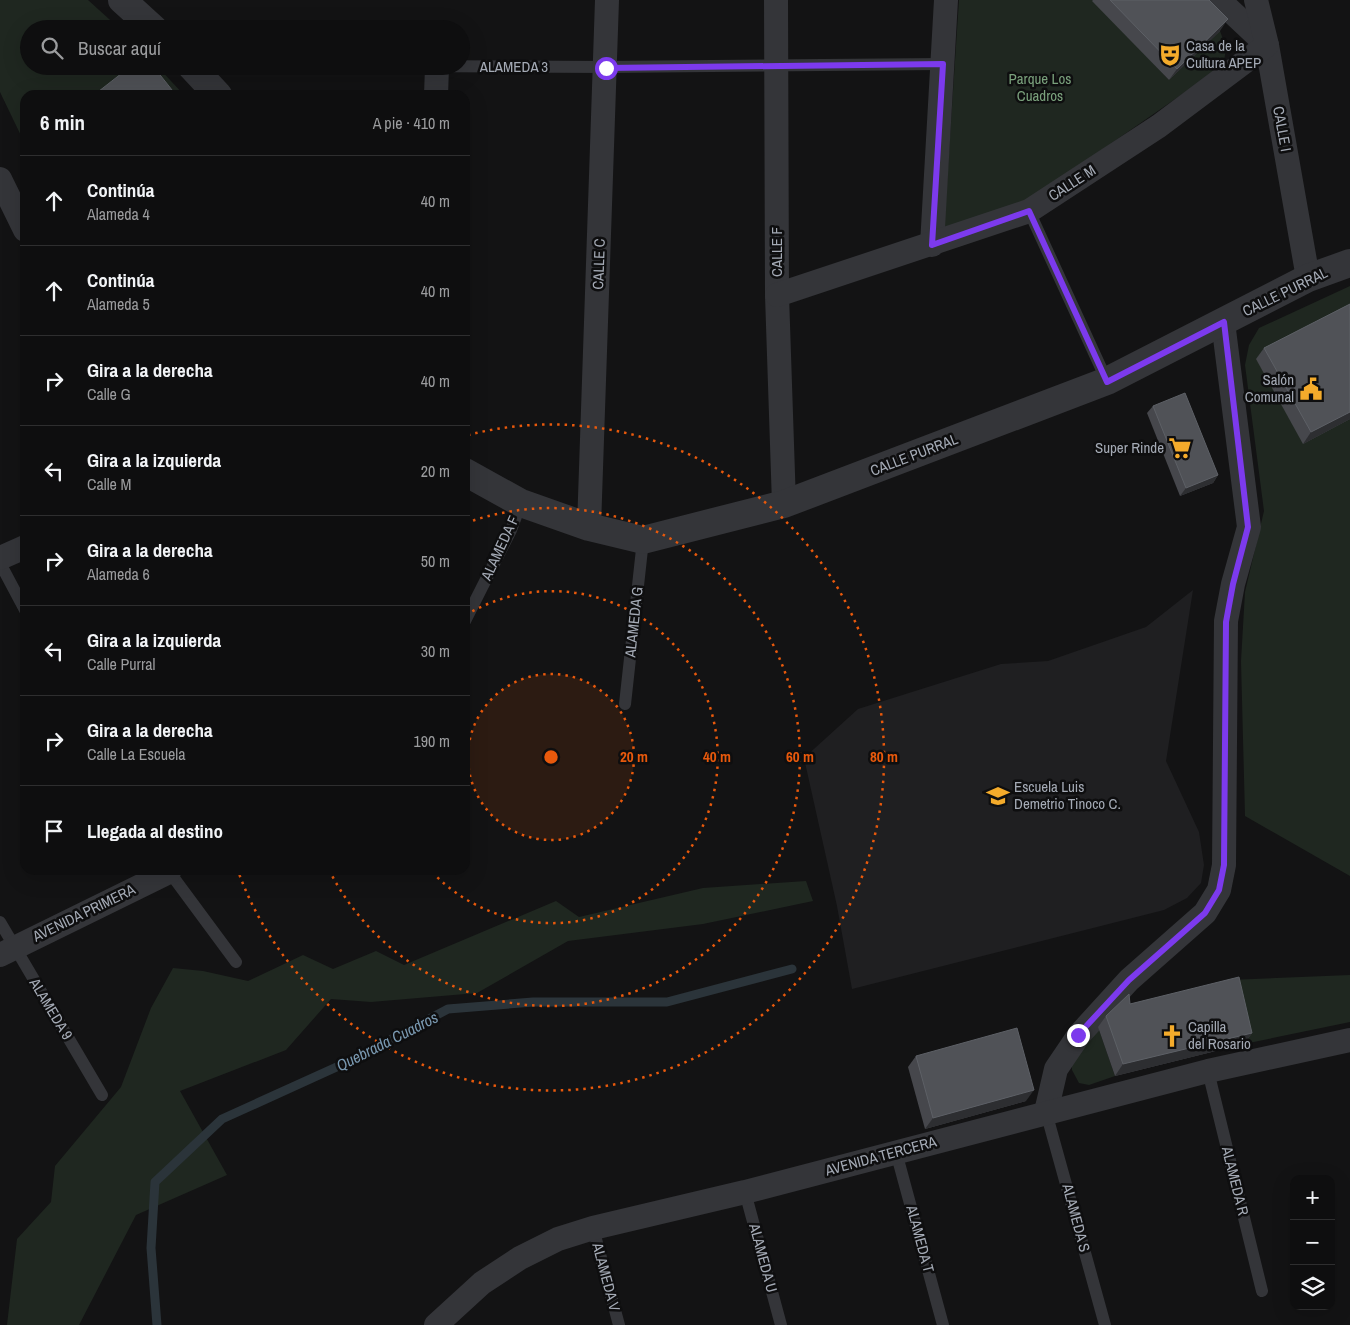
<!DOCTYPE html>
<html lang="es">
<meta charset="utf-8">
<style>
body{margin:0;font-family:"Archivo Narrow",sans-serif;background:#1c1c1d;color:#f1f3f6}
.controls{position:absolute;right:15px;bottom:15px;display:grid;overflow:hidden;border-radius:10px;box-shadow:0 5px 20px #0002}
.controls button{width:45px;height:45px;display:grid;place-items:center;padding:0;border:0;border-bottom:1px solid #2e2e2f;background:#0e0e0f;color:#f1f3f6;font:25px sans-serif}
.stop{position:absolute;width:15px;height:15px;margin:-11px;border:4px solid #7c3aed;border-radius:50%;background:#fff}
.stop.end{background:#7c3aed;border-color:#fff;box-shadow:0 1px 5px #0008}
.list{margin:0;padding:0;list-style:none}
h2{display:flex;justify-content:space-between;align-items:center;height:65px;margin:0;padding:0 20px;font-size:21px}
h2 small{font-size:16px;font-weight:400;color:#9b9c9e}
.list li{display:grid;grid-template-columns:32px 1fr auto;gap:15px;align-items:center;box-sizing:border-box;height:90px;padding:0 20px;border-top:1px solid #2e2e2f}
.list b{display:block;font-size:19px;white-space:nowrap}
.list p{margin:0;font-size:16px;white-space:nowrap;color:#9b9c9e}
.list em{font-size:16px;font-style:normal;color:#9b9c9e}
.icon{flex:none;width:28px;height:28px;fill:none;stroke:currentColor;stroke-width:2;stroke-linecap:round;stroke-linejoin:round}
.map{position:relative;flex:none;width:1350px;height:1325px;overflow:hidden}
.search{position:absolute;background:#0e0e0f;box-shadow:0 5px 20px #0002;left:20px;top:20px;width:450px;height:55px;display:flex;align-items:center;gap:12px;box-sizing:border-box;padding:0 18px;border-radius:28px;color:#9b9c9e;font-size:19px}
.panel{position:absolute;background:#0e0e0f;box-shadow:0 5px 20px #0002;left:20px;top:90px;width:450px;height:785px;border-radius:15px}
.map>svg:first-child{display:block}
</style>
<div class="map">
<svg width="1350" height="1325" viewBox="0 0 1350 1325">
<rect width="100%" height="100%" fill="#131314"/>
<polygon fill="#1f1f21" points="1193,590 1166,761 1199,832 1204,865 1201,883 1187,898 1164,910 852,989 837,906 804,758 858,709 1001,664 1048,661 1146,627"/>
<g fill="#1f2720">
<polygon points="0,0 88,0 120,29 29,29 29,66 157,66 184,95 25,95 25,144 0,92"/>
<path d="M 959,0 L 1093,0 L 1169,80 L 1220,31 C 1226,47 1229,57 1217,70 L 1028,201 L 944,229 Z"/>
<polygon points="1350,286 1350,876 1245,816 1241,661 1245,592 1264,511 1245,365 1249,345 1259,328"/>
<polygon points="806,881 813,901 703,924 568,941 477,993 371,1002 331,999 286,1050 180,1091 227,1175 136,1215 79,1325 7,1325 17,1239 51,1202 55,1166 121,1087 151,1008 173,968 203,971 248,981 303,955 333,969 376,951 404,965 556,901 579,917 703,888"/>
<polygon points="1350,975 1350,1022 1244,1044 1121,1006 1229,980"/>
<polygon points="1098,1027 1115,1076 1089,1085 1079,1083 1072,1070 1072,1059"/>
</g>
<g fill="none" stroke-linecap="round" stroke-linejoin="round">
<polyline stroke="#2b343a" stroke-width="9" points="157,1325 151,1248 155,1182 222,1119 352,1060 448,1009 533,1002 667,1002 792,969"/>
<g stroke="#343539" stroke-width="12">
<polyline points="392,66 606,67 943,64"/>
<polyline points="1029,211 1107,381"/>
<polyline points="0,563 25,610"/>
<polyline points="465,621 511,530 521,503"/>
<polyline points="625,704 643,540"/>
<polyline points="168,870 236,962"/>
<polyline points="0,922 102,1095"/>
<polyline points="1208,1071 1262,1291"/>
<polyline points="1046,1112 1105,1325"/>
<polyline points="896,1152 943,1325"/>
<polyline points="745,1192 781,1325"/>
<polyline points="593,1228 619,1325"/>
</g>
<g stroke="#343539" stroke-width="24">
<polyline points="776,0 777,295 784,504"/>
<polyline points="1219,0 1267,45 1308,278"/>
<polyline points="436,95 437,67"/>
<polyline points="0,179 25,230"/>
<polyline points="932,245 946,0"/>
<polyline points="777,295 1029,211 1159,126 1267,45 1256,0"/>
<polyline points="589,527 607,0"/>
<polyline points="0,558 25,547"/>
<polyline points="0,955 169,872"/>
<polyline points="1046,1112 1056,1069 1079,1035 1129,980 1205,913 1219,890 1224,865 1226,621 1233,584 1249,527 1223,322"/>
<polyline points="436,1325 482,1283 520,1258 558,1239 593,1228 745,1192 1208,1071 1350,1040"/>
</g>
<g stroke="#343539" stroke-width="28">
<polyline points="122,0 154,29"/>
<polyline points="191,66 218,95"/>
<polyline points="465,472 521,503 589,527 643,540 784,504 1107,381 1308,278 1350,263"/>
</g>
</g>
<g fill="#46474c">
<polygon points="1093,0 1209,0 1220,31 1169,80 1092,1"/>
<polygon points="1350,304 1350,419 1303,444 1256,359 1264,348"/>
<polygon points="1153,406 1218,475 1213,483 1180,496 1147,413"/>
<polygon points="1130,1004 1252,1033 1244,1044 1115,1076 1098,1027 1106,1016"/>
<polygon points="916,1056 1026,1101 925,1129 908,1067"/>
</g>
<g fill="#2d2e31">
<polygon points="1228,19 1220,31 1169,80 1177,69"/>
<polygon points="1350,412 1350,419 1303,444 1311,432"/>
<polygon points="1218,475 1213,483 1180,496 1186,488"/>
<polygon points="1252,1033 1244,1044 1115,1076 1123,1064"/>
<polygon points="1034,1090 1026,1101 925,1129 933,1118"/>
</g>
<g fill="#505257" stroke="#5d6066">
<polygon points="1110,0 1209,0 1228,19 1177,69"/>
<polygon points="131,66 153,66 176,95 94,95"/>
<polygon points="1350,304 1350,412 1311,432 1264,348"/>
<polygon points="1185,393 1218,475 1186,488 1153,406"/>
<polygon points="1239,977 1252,1033 1123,1064 1106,1016 1129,994 1130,1004"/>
<polygon points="1017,1028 1034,1090 933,1118 916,1056"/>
</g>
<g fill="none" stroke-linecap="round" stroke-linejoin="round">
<polyline stroke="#7c3aed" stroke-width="6" points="606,68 943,64 932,245 1029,211 1107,382 1224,322 1248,527 1233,584 1226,622 1224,865 1219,890 1205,913 1129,980 1078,1035"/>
</g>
<circle cx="551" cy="757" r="83" fill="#e8590c" fill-opacity=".12"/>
<g fill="none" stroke="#e8590c" stroke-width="2.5" stroke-dasharray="2.5 5">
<circle cx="551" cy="757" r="83"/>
<path d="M466 615A166 166 0 1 1 430 870"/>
<path d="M466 523A249 249 0 1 1 329 870"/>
<path d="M468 435A333 333 0 1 1 238 871"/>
</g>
<defs>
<symbol id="theatre-bare" viewBox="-9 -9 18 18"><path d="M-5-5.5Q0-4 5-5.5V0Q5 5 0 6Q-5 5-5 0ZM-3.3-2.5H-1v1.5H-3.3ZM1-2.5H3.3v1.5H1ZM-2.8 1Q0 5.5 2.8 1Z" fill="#f4ab2b" stroke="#0e0e0f" stroke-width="2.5" paint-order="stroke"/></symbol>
<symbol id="civic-bare" viewBox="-9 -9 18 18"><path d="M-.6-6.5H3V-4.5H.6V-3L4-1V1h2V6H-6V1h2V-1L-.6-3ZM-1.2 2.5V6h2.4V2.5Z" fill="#f4ab2b" stroke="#0e0e0f" stroke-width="2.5" paint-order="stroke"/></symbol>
<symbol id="supermarket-bare" viewBox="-9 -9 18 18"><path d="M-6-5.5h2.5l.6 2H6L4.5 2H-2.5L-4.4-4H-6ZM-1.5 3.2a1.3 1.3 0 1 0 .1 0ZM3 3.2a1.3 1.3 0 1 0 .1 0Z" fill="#f4ab2b" stroke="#0e0e0f" stroke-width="2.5" paint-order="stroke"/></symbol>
<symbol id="school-bare" viewBox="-9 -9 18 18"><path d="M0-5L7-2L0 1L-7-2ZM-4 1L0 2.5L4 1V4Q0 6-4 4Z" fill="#f4ab2b" stroke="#0e0e0f" stroke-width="2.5" paint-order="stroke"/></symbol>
<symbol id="church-bare" viewBox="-9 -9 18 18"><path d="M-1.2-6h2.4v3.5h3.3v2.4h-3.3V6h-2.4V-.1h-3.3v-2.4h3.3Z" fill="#f4ab2b" stroke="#0e0e0f" stroke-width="2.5" paint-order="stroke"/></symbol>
</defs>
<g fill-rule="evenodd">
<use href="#theatre-bare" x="1154" y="39" width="32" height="32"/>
<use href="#civic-bare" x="1295" y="373" width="32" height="32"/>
<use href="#supermarket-bare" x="1164" y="432" width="32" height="32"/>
<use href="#school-bare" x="982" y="780" width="32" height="32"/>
<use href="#church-bare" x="1156" y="1020" width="32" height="32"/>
</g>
<g text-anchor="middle" stroke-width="5" stroke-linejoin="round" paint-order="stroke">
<g font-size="15" fill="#a4aab5" stroke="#0e0e0f" text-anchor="start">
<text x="1186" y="51">Casa de la<tspan x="1186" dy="17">Cultura APEP</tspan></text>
<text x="1294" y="385" text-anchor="end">Salón<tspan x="1294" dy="17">Comunal</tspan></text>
<text x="1164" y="453" text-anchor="end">Super Rinde</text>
<text x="1014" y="792">Escuela Luis<tspan x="1014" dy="17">Demetrio Tinoco C.</tspan></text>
<text x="1188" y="1032">Capilla<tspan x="1188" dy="17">del Rosario</tspan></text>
</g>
<g font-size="15" fill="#a4aab5" stroke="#0e0e0f">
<text x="514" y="72">ALAMEDA 3</text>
<text transform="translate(1282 129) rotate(80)" y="5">CALLE I</text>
<text transform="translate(1072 183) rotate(-33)" y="5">CALLE M</text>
<text transform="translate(777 252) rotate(-90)" y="5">CALLE F</text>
<text transform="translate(599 264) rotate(-88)" y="5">CALLE C</text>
<text transform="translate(1285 292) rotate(-26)" y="5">CALLE PURRAL</text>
<text transform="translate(914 455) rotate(-21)" y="5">CALLE PURRAL</text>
<text transform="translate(500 548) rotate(-65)" y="5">ALAMEDA F</text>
<text transform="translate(634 622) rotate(-84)" y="5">ALAMEDA G</text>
<text transform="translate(84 913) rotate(-26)" y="5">AVENIDA PRIMERA</text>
<text transform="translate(51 1009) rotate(59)" y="5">ALAMEDA 9</text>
<text transform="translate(881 1156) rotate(-15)" y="5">AVENIDA TERCERA</text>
<text transform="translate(1235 1181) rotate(76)" y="5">ALAMEDA R</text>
<text transform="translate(1076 1218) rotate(75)" y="5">ALAMEDA S</text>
<text transform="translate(920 1239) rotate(75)" y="5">ALAMEDA T</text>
<text transform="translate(763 1258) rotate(75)" y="5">ALAMEDA U</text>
<text transform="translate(606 1277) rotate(75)" y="5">ALAMEDA V</text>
</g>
<g font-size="15" fill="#7aa17c" stroke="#0e0e0f">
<text x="1040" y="84">Parque Los<tspan x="1040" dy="17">Cuadros</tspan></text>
</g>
<g font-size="16" font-style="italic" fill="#7a99b1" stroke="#0e0e0f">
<text transform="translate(387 1041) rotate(-27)" y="6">Quebrada Cuadros</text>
</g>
</g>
<circle cx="551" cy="757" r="8" fill="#e8590c" stroke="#0e0e0f" stroke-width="2.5"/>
<g font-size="15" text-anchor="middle" font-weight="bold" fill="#e8590c" stroke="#0e0e0f" stroke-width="5" stroke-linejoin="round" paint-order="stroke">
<text x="634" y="762">20 m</text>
<text x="717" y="762">40 m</text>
<text x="800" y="762">60 m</text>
<text x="884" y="762">80 m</text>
</g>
</svg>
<div class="controls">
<button>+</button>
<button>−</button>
<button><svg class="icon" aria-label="layers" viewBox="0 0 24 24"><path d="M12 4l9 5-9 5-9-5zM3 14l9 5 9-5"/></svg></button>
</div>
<div class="stop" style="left:606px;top:68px"></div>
<div class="stop end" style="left:1078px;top:1035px"></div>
<div class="search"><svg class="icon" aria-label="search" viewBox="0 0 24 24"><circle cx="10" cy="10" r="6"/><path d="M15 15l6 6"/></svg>Buscar aquí</div>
<section class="panel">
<h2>6 min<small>A pie · 410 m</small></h2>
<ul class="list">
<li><svg class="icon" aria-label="ahead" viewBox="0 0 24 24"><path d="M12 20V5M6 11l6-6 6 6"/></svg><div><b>Continúa</b><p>Alameda 4</p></div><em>40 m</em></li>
<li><svg class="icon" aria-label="ahead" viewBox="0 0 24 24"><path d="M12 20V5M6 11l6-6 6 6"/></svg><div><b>Continúa</b><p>Alameda 5</p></div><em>40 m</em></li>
<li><svg class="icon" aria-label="right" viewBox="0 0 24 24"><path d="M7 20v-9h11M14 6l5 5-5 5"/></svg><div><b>Gira a la derecha</b><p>Calle G</p></div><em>40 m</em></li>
<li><svg class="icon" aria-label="left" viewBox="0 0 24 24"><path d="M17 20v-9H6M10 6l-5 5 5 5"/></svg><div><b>Gira a la izquierda</b><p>Calle M</p></div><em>20 m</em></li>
<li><svg class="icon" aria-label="right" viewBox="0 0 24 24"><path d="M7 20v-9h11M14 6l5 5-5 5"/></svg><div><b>Gira a la derecha</b><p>Alameda 6</p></div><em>50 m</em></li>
<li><svg class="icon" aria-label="left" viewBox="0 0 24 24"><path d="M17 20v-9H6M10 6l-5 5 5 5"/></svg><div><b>Gira a la izquierda</b><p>Calle Purral</p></div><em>30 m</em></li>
<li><svg class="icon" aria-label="right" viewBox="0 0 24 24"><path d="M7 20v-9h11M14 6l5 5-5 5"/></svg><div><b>Gira a la derecha</b><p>Calle La Escuela</p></div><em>190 m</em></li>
<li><svg class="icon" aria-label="arrive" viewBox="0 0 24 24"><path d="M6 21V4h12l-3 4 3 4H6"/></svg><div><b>Llegada al destino</b></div></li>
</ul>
</section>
</div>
